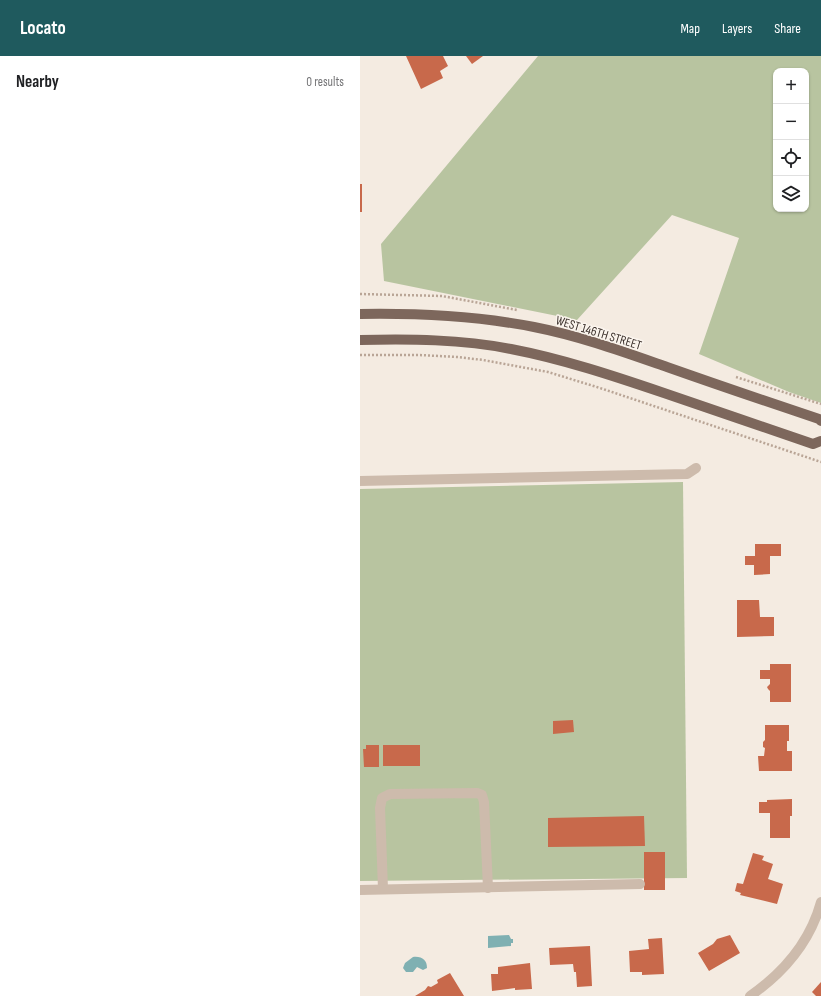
<!DOCTYPE html>
<meta charset="utf-8">
<style>
body{margin:0;font-family:"Sofia Sans Condensed",sans-serif;background:#f6f6f6;color:#202124}
.controls{position:absolute;right:12px;top:12px;display:grid;overflow:hidden;border-radius:8px;box-shadow:0 1px 3px #0004}
.controls button{width:36px;height:36px;display:grid;place-items:center;padding:0;border:0;border-bottom:1px solid #e0e0e0;background:#fff;color:#202124;font:20px sans-serif}
.list{margin:0;padding:0;list-style:none}
h2{display:flex;justify-content:space-between;align-items:center;height:52px;margin:0;padding:0 16px;font-size:17px}
h2 small{font-size:13px;font-weight:400;color:#757577}
.icon{flex:none;width:22px;height:22px;fill:none;stroke:currentColor;stroke-width:2;stroke-linecap:round;stroke-linejoin:round}
.map{position:relative;flex:none;width:461px;height:940px;overflow:hidden}
header{display:flex;align-items:center;gap:24px;box-sizing:border-box;height:56px;padding:0 20px;background:#1f5a5e;color:#fff}
header strong{font-size:19px}
nav{display:flex;gap:22px;margin-inline-start:auto;font-size:14px}
main{display:flex}
aside{flex:1;background:#fff}
.map>svg:first-child{display:block}
</style>
<header>
<strong>Locato</strong>
<nav><a>Map</a><a>Layers</a><a>Share</a></nav>
</header>
<main>
<aside>
<h2>Nearby<small>0 results</small></h2>
<ul class="list">
</ul>
</aside>
<div class="map">
<svg width="461" height="940" viewBox="0 0 461 940">
<rect width="100%" height="100%" fill="#f4ebe1"/>
<g fill="#b8c4a0" fill-rule="evenodd">
<path d="M 178,0 L 461,0 L 461,347 L 429,336 L 339,298 L 379,182 L 312,159 L 217,264 L 24,225 L 21,188 ZM 416,15 L 446,15 L 446,153 L 416,153 Z"/>
<polygon points="323,426 327,822 0,825 0,433"/>
</g>
<g fill="#7fb0b2">
<polygon points="149,879 151,883 153,883 153,887 151,887 151,890 128,892 128,880"/>
<path d="M 53,901 C 62,900 67,904 67,912 L 63,914 L 57,911 L 53,916 L 46,916 L 43,912 L 45,907 Z"/>
</g>
<g fill="#c8694b">
<polygon points="46,0 83,0 88,10 80,15 83,22 61,33"/>
<polygon points="106,0 123,0 112,8"/>
<rect x="0" y="128" width="2" height="28"/>
<polygon points="395,488 421,488 421,500 410,500 410,518 394,519 394,509 385,509 385,500 395,500"/>
<polygon points="377,544 399,544 400,561 414,561 414,580 377,581"/>
<polygon points="410,608 431,608 431,646 410,646 410,635 408,633 407,631 410,628 410,623 400,623 400,614 410,614"/>
<polygon points="213,664 214,676 193,678 193,665"/>
<polygon points="405,669 429,669 429,685 427,685 427,695 432,695 432,715 399,715 398,700 404,700 405,692 403,691 403,686 405,684"/>
<polygon points="6,689 19,689 19,711 4,711 3,693 6,693"/>
<rect x="23" y="689" width="37" height="21"/>
<polygon points="432,743 432,760 430,760 430,782 410,782 410,757 399,757 399,746 407,746 407,744"/>
<polygon points="284,760 285,790 188,791 188,762"/>
<rect x="284" y="796" width="21" height="38"/>
<polygon points="393,797 404,800 402,804 413,808 408,823 423,828 417,848 380,839 381,837 375,835 377,827 383,828"/>
<polygon points="370,879 380,897 349,915 338,897 353,888 357,883"/>
<polygon points="302,882 304,918 282,919 282,916 270,916 269,895 289,893 288,883"/>
<polygon points="230,890 232,930 217,931 216,916 214,916 213,908 190,909 189,892"/>
<polygon points="170,907 172,933 155,934 155,932 132,935 131,918 138,918 138,911"/>
<polygon points="90,917 104,940 55,940 65,934 68,930 71,931 78,927 77,924"/>
<polygon points="461,926 461,940 456,940 452,936"/>
</g>
<g fill="none" stroke-linecap="round" stroke-linejoin="round">
<g stroke="#b9a596" stroke-width="2.5" stroke-dasharray="2 2" stroke-linecap="butt">
<polyline points="0,238 82,240 157,254"/>
<polyline points="0,299 59,299 98,301 123,304 188,316 240,332 461,406"/>
<polyline points="376,321 461,348"/>
</g>
<g stroke="#cdbbac" stroke-width="10">
<polyline points="0,425 327,418 336,412"/>
<polyline points="23,833 20,752 22,742 30,738 117,737 122,739 124,746 128,832"/>
<polyline points="0,834 280,828"/>
<path d="M 390,940 C 423,917 450,886 461,846"/>
</g>
<g stroke="#7d675c" stroke-width="10">
<path d="M 0,258 C 59,257 117,260 174,271 C 220,280 264,296 307,311 C 358,329 408,346 459,363 L 461,365"/>
<path d="M 0,284 C 50,283 101,283 151,293 C 203,303 254,320 304,337 C 354,354 403,371 453,388 L 461,385"/>
</g>
</g>
<g text-anchor="middle" stroke-width="3" stroke-linejoin="round" paint-order="stroke">
<g font-size="13" fill="#3b302b" stroke="#fbf5ee">
<text transform="translate(239 276) rotate(17)" y="5">WEST 146TH STREET</text>
</g>
</g>
</svg>
<div class="controls">
<button>+</button>
<button>−</button>
<button><svg class="icon" aria-label="locate" viewBox="0 0 24 24"><circle cx="12" cy="12" r="6"/><path d="M12 2v4M12 18v4M2 12h4M18 12h4"/></svg></button>
<button><svg class="icon" aria-label="layers" viewBox="0 0 24 24"><path d="M12 4l9 5-9 5-9-5zM3 14l9 5 9-5"/></svg></button>
</div>
</div>
</main>
